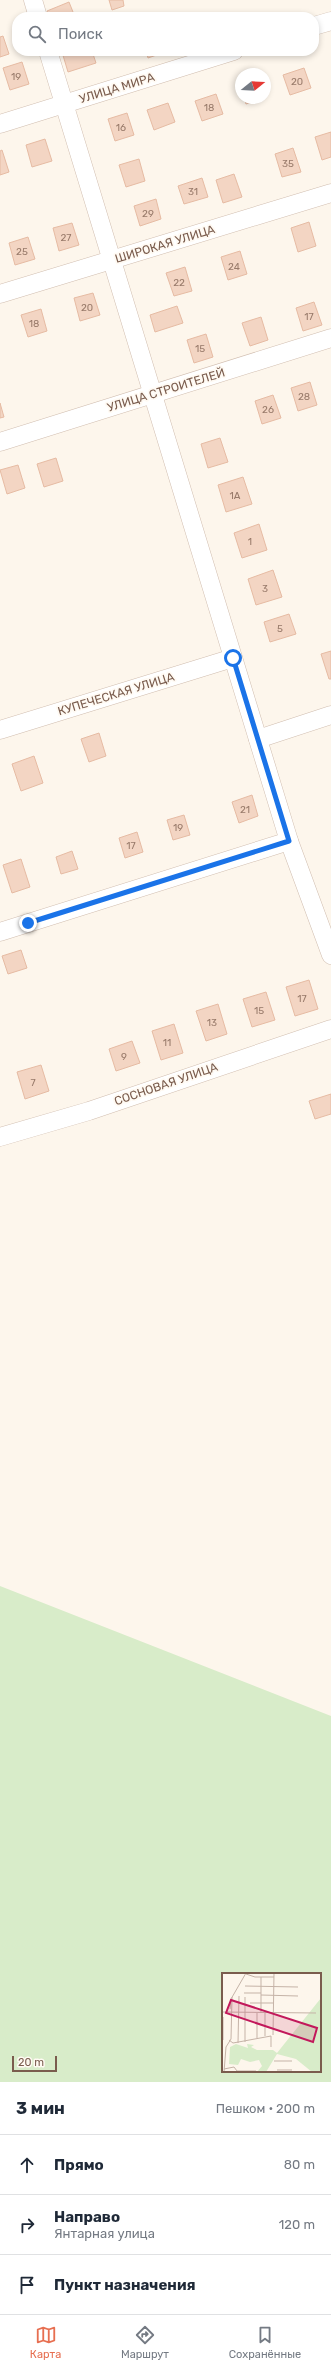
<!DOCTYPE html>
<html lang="ru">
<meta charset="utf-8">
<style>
body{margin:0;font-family:Rubik,sans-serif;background:#f6f6f7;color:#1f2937}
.compass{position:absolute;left:235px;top:68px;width:36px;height:36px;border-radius:50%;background:#fff;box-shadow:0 2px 6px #0003;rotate:72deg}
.scale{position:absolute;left:12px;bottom:10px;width:45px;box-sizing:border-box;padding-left:4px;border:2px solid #7a5c4d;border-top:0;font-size:11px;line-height:14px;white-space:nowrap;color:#7a5c4d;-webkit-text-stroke:3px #fffaf3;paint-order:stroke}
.stop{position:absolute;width:12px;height:12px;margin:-9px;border:3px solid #1a73e8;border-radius:50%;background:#fff}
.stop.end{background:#1a73e8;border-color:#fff;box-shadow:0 1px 4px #0008}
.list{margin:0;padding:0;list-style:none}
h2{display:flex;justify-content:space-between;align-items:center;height:52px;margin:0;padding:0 16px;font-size:17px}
h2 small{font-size:13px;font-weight:400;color:#747a83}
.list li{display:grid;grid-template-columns:26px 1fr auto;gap:12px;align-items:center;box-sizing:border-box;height:60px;padding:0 16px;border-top:1px solid #e0e1e3}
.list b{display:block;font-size:15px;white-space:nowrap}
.list p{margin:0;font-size:13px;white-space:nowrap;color:#747a83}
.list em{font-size:13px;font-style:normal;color:#747a83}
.icon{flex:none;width:22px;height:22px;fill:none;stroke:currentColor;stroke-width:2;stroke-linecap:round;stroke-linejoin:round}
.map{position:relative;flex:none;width:331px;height:2082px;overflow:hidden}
.search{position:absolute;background:#fff;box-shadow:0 2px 6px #0003;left:12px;right:12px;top:12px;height:44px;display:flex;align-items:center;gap:10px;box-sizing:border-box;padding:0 14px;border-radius:16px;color:#747a83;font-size:15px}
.sheet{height:232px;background:#fff}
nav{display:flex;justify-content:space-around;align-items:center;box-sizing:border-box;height:56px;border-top:1px solid #e0e1e3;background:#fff;font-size:11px;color:#747a83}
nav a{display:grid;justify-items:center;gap:2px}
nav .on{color:#e76f51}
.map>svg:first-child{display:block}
</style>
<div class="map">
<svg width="331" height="2082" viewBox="0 0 331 2082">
<rect width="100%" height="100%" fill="#fdf6ec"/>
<path fill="#d8ecc9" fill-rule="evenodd" d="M 0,1586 L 331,1716 L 331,2082 L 0,2082 ZM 223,1974 L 320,1974 L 320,2071 L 223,2071 Z"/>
<g fill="#f3d5c3" stroke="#e6bba3">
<polygon points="109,0 123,0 124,6 112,10"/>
<polygon points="69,2 75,17 50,17 47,11"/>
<polygon points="3,36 9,54 0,57 0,37"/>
<polygon points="66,51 92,51 96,63 68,72 62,52"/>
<polygon points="146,51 164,51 165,52 148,58"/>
<polygon points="22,62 29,84 10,90 3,68"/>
<polygon points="304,68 311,88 290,95 283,75"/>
<polygon points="216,94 223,114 202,121 195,101"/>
<polygon points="244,98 265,98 246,104"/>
<polygon points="168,103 175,122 154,130 147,110"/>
<polygon points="127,113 134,135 115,141 108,119"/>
<polygon points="331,132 331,157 322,160 315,137"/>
<polygon points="45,139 52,161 32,167 26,145"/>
<polygon points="293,148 301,172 282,177 275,154"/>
<polygon points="2,150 9,172 0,175 0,151"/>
<polygon points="139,159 145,181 126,187 119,165"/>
<polygon points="234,174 242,197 223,203 216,180"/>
<polygon points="202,178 208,197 184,204 178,186"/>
<polygon points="156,199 161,219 140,226 134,206"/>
<polygon points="309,222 316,246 298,252 291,228"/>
<polygon points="72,223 79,245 59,251 53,228"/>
<polygon points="28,237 35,259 15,265 9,243"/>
<polygon points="240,251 247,274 228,280 221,257"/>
<polygon points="185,267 192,291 174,296 166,273"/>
<polygon points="93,293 100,315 80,321 74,298"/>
<polygon points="314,302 322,325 303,331 296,308"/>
<polygon points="177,306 183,323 155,332 150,315"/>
<polygon points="41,309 47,331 28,337 21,315"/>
<polygon points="261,317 268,340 250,346 242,323"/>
<polygon points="206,334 213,357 194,363 187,340"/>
<polygon points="310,382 317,405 298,411 291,388"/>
<polygon points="273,395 281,418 262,424 255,401"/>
<polygon points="0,403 4,417 0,418"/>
<polygon points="220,438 228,462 208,468 201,444"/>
<polygon points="56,458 63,481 44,487 37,464"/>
<polygon points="18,465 25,488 7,494 0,470"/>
<polygon points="243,477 252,504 226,512 218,485"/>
<polygon points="259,524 267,550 242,558 234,533"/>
<polygon points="273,570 282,597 256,605 248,579"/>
<polygon points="289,614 296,634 270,642 264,622"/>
<polygon points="331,651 331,679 329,679 321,654"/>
<polygon points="99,733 106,756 89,762 81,739"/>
<polygon points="34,756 43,783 21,791 12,764"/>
<polygon points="252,795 258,816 239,823 232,802"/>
<polygon points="184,815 190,835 173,840 167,820"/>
<polygon points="137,832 143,852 125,858 119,838"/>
<polygon points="72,851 78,869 61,874 56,857"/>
<polygon points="21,859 30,887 12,893 3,865"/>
<polygon points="21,950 27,968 8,974 2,956"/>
<polygon points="309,980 318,1009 295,1016 286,987"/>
<polygon points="266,992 275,1020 252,1027 243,999"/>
<polygon points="218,1004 227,1034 206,1041 196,1011"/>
<polygon points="174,1024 183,1053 161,1060 152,1031"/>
<polygon points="132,1041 140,1063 116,1071 109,1049"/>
<polygon points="41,1065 49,1091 25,1099 17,1072"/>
<polygon points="331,1094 331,1114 315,1119 309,1101"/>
</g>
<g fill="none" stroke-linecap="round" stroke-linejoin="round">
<defs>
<g id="minor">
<polyline points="33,0 38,17"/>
<polyline points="314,26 331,21"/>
<polyline points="48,51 289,841 331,955"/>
<polyline points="0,124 234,51"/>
<polyline points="0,294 331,193"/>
<polyline points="0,442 331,338"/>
<polyline points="0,730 233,658"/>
<polyline points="258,739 331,715"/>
<polyline points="0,932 289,841"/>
<polyline points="0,1137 89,1111 331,1029"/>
</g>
</defs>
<use href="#minor" stroke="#d1beb0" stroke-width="19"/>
<use href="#minor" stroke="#fff" stroke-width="18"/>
</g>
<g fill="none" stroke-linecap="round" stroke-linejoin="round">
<polyline stroke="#1a73e8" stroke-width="5" points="28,923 289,841 233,658"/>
</g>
<g text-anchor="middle" stroke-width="3.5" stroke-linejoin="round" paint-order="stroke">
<g font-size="10" fill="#987a6a">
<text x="16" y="80">19</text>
<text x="297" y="85">20</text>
<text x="209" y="111">18</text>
<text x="121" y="131">16</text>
<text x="288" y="167">35</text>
<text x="193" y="195">31</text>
<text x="148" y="217">29</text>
<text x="66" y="241">27</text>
<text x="22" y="255">25</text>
<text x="234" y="270">24</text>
<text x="179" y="286">22</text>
<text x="87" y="311">20</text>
<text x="309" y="320">17</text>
<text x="34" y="327">18</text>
<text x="200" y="352">15</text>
<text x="304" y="400">28</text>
<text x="268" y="413">26</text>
<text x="235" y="499">1А</text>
<text x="250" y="545">1</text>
<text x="265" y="592">3</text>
<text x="280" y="632">5</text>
<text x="245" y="813">21</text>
<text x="178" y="831">19</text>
<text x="131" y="849">17</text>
<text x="302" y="1002">17</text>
<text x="259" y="1014">15</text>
<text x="212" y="1026">13</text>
<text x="167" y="1046">11</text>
<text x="124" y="1060">9</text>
<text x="33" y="1086">7</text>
</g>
<g font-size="12" fill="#7a5c4d" stroke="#fffaf3">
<text transform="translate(117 88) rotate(-17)" y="4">УЛИЦА МИРА</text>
<text transform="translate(165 244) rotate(-17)" y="4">ШИРОКАЯ УЛИЦА</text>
<text transform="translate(166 390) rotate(-17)" y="4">УЛИЦА СТРОИТЕЛЕЙ</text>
<text transform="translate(116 694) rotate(-17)" y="4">КУПЕЧЕСКАЯ УЛИЦА</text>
<text transform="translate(166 1084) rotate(-19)" y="4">СОСНОВАЯ УЛИЦА</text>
</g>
</g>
<g transform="translate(222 1973)">
<rect width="99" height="99" fill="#fdf6ec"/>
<path d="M 99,25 L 99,99 L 90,99 L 74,86 L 55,81 L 44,99 L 35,99 L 40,93 L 37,87 L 28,89 L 19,86 L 16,92 L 7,91 L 8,74 L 14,71 L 26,75 L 25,71 L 32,72 L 29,74 L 35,77 L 51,77 L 55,80 Z" fill="#d8ecc9"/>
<path fill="none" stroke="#c5b3a7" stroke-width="1" d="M 24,1 L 33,4 L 52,4M 39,4 L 39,40M 23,13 L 76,14M 22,20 L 39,20M 39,22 L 76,23M 28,30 L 52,30M 8,36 L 9,26 L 24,0M 0,39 L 94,40M 51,62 L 52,0M 43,63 L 43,40M 35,65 L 35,40M 1,67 L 1,44M 7,67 L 11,70 L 49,63 L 49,74M 23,69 L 23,24M 16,70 L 17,23M 52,88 L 70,88M 2,96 L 12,94 L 15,98 L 34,98M 55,97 L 70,97M 2,99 L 4,74 L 9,66 L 10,24"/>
<path fill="#c2185b" fill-opacity="0.15" stroke="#c2185b" stroke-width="2" d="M 9,27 L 95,55 L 91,69 L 4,40 Z"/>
<rect width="99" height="99" fill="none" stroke="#7a5c4d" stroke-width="2"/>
</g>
</svg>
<svg class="compass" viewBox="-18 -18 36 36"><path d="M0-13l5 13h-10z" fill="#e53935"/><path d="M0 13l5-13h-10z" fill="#747a83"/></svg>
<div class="scale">20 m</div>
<div class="stop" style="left:233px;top:658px"></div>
<div class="stop end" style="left:28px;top:923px"></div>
<div class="search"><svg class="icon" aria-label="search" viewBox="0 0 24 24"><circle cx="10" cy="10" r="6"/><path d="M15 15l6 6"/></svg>Поиск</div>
</div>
<section class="sheet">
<h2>3 мин<small>Пешком · 200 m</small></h2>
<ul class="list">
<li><svg class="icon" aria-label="ahead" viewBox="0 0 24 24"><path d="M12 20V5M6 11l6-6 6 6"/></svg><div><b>Прямо</b></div><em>80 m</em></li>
<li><svg class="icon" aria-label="right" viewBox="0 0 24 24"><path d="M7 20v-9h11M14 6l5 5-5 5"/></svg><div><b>Направо</b><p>Янтарная улица</p></div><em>120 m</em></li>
<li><svg class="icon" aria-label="arrive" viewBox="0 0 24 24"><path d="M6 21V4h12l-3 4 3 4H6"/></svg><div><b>Пункт назначения</b></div></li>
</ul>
</section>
<nav>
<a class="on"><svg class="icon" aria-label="map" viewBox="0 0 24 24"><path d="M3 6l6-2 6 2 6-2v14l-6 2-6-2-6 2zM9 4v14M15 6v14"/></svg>Карта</a>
<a><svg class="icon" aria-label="directions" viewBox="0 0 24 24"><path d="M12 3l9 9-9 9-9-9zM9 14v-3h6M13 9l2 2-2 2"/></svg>Маршрут</a>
<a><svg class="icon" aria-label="saved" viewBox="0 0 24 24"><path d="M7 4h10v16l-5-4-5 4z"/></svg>Сохранённые</a>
</nav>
